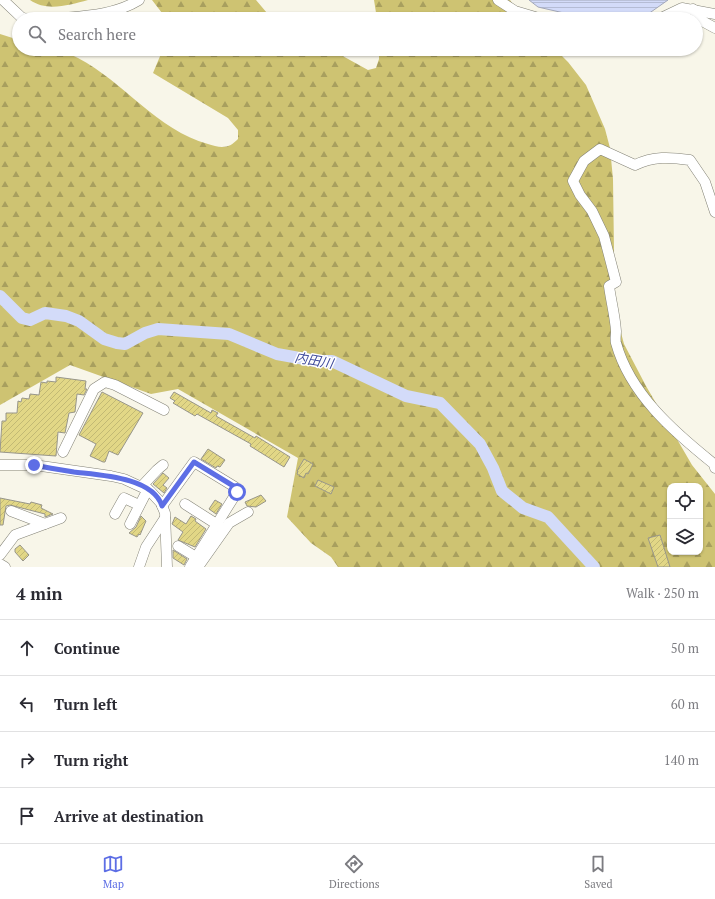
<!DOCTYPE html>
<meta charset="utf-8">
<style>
body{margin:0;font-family:"PT Serif","Noto Sans JP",serif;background:#f2f2f3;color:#2b2b33}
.controls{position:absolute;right:12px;bottom:12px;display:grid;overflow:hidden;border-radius:8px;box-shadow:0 1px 3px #0004}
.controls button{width:36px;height:36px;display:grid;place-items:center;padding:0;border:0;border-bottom:1px solid #e1e1e2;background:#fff;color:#2b2b33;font:20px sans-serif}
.stop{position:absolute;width:12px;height:12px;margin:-9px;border:3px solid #5d6ee5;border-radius:50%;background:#fff}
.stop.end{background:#5d6ee5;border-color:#fff;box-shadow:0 1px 4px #0008}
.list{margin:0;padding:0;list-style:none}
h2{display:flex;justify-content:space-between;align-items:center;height:52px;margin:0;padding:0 16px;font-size:17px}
h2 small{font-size:13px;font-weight:400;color:#7c7c81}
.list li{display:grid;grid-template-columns:26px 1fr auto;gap:12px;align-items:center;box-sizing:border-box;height:56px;padding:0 16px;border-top:1px solid #e1e1e2}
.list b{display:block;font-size:15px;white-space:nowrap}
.list em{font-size:13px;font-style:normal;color:#7c7c81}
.icon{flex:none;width:22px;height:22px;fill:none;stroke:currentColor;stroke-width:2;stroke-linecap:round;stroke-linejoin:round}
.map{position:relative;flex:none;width:715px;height:567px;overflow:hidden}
.search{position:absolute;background:#fff;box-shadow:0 1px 3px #0004;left:12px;right:12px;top:12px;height:44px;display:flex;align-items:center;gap:10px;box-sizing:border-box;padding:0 14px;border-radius:22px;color:#7c7c81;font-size:15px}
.sheet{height:276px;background:#fff}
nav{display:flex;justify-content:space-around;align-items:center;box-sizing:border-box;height:56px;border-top:1px solid #e1e1e2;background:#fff;font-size:11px;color:#7c7c81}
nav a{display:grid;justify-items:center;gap:2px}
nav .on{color:#5d6ee5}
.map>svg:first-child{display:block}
</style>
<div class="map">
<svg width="715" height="567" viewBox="0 0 715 567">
<defs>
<pattern id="forest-firs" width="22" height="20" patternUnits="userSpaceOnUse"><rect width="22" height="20" fill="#cec372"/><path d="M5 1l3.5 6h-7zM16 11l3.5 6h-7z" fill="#a89f5e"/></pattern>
<pattern id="water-rules" width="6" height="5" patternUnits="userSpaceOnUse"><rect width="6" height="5" fill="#d3dbf9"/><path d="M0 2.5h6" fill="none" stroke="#b5bcd5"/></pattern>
<pattern id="building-hatch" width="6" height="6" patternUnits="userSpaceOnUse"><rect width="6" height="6" fill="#e2d786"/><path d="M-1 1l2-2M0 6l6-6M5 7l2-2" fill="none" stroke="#c2b974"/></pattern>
</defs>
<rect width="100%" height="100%" fill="#f8f6e9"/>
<g fill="url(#forest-firs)" fill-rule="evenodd">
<path d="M 30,0 L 88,0 C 69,5 47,12 30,0 Z"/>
<polygon points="152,0 256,0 267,13 276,19 163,19 162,13"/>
<polygon points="374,0 510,0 523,19 377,19"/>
<path d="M 0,34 L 19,40 L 19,49 C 43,49 56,47 78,58 C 124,82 157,130 208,144 C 212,145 218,147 222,147 C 229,147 233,144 238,139 L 238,130 L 228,118 L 153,73 L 163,49 L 330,49 L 368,70 L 376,68 L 379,59 L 379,49 L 555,49 L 568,62 L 586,85 L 605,129 L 610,148 L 613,179 L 614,251 L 611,285 L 615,310 L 624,344 L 646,386 L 692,465 L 715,494 L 715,567 L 338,567 L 331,557 L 311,543 L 287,517 L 298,458 L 178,389 L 151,394 L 70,365 L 0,405 ZM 670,486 L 700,486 L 700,552 L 670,552 Z"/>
</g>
<polygon fill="url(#water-rules)" stroke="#a2a7ba" points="529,0 668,0 641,19 590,19 538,7"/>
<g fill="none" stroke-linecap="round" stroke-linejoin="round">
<polyline stroke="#d3dbf9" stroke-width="12" points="0,296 22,318 30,320 45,313 66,316 79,321 104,339 117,343 125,344 145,333 158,329 229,334 277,354 316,361 332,361 406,396 440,403 480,444 493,468 502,491 523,508 548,517 594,567"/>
</g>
<g fill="url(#building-hatch)" stroke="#98968a">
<polygon points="56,377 86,381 85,389 87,389 84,395 77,394 75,412 69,413 65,433 58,432 56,456 0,452 2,421 6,421 6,413 17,413 18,401 21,402 22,398 29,399 30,394 39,395 41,382 47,383 47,381 56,382"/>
<polygon points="102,392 143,413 118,455 109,451 105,462 103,462 90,456 96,444 79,435"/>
<polygon points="174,392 211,413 212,410 218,413 216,416 255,438 256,436 290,457 284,467 250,446 251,444 197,414 195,416 173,403 175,401 170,398"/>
<polygon points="208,449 225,460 220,467 217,466 216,468 201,459"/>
<polygon points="304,459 313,464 308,474 306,473 304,478 297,474 298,471 297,471"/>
<polygon points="163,473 169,478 163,485 167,488 164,493 153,484"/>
<polygon points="318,480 334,487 331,494 315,486"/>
<polygon points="261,495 266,501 256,507 247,506 245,502"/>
<polygon points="0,498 30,504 31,502 42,505 41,508 53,514 45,517 45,514 10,505 6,506 3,525 0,525"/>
<polygon points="215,500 222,504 216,514 209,509"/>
<polygon points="141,516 146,521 140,535 139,534 137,537 129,533 136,527"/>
<polygon points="191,516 196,519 195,521 206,529 195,547 178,540 183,532 172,524 175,517 186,524"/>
<polygon points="660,535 670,567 658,567 648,538"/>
<polygon points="20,545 29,555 23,561 15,552 15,549"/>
<polygon points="173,550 187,559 184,565 173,558"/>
</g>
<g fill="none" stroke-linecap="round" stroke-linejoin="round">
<defs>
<g id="minor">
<polyline points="3,0 21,17 26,19"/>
<polyline points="498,0 515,11 542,19"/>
<polyline points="693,9 704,22 715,28"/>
<path d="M 52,19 C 82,16 113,16 139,0"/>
<polyline points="659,19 682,8 715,14"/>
<path d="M 715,212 L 705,182 L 690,160 C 670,157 653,156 635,165 L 600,149 L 584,161 L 573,181 L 580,195 L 592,211 L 604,236 L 616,282 L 609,286 C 611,301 615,316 616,331 C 616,335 615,339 616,343 C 630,394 674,432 714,464 L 715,468"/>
<polyline points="63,452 94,389 105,382 115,385 164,410"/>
<polyline points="0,465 34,465 111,476 124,479 150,491 161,503 165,513 167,567"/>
<polyline points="142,486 157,470 163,465"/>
<polyline points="185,504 218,525"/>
<polyline points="162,506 194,462 235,487 237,492 190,567"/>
<polyline points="11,511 45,524"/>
<polyline points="115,514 124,498 139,505"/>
<polyline points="130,524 148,489"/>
<polyline points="178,546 196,557"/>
<polyline points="0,555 15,535 61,518"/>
<polyline points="0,564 5,567"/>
<polyline points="139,567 146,547 165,518"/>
<polyline points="198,567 229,523 248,512"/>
</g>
</defs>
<use href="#minor" stroke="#838276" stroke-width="11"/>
<use href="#minor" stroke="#fff" stroke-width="10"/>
</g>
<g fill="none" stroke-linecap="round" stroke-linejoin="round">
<path stroke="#5d6ee5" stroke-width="5" d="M 34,465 C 48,468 61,470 74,472 C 99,475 153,477 162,506 L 194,462 L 235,487 L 237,492"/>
</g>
<g text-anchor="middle" stroke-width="3" stroke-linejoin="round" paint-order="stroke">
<g font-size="13" font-style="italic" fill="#3d499b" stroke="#fff">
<text transform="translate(314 360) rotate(10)" y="5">内田川</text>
</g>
</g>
</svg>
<div class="controls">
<button><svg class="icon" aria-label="locate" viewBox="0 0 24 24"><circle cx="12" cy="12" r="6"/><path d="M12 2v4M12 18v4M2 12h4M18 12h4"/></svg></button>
<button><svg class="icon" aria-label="layers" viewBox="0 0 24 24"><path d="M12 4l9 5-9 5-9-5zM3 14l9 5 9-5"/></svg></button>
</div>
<div class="stop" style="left:237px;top:492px"></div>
<div class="stop end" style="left:34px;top:465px"></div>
<div class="search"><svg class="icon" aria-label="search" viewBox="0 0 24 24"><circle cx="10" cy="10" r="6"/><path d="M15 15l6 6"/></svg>Search here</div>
</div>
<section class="sheet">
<h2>4 min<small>Walk · 250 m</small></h2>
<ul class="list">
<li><svg class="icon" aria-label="ahead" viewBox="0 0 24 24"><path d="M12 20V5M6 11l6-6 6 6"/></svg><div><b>Continue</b></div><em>50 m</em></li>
<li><svg class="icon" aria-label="left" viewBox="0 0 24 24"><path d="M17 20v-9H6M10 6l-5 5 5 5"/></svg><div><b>Turn left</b></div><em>60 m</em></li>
<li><svg class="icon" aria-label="right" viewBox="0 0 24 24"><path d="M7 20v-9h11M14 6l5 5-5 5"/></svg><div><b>Turn right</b></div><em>140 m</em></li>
<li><svg class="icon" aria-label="arrive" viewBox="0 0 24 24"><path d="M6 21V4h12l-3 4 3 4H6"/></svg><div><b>Arrive at destination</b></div></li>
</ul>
</section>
<nav>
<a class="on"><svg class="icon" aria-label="map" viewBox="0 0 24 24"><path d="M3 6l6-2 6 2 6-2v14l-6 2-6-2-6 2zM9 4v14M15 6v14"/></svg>Map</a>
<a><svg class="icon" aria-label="directions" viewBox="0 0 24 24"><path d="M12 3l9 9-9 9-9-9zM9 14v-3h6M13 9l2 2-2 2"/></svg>Directions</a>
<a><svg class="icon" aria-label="saved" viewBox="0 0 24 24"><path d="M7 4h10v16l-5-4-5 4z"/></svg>Saved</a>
</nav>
